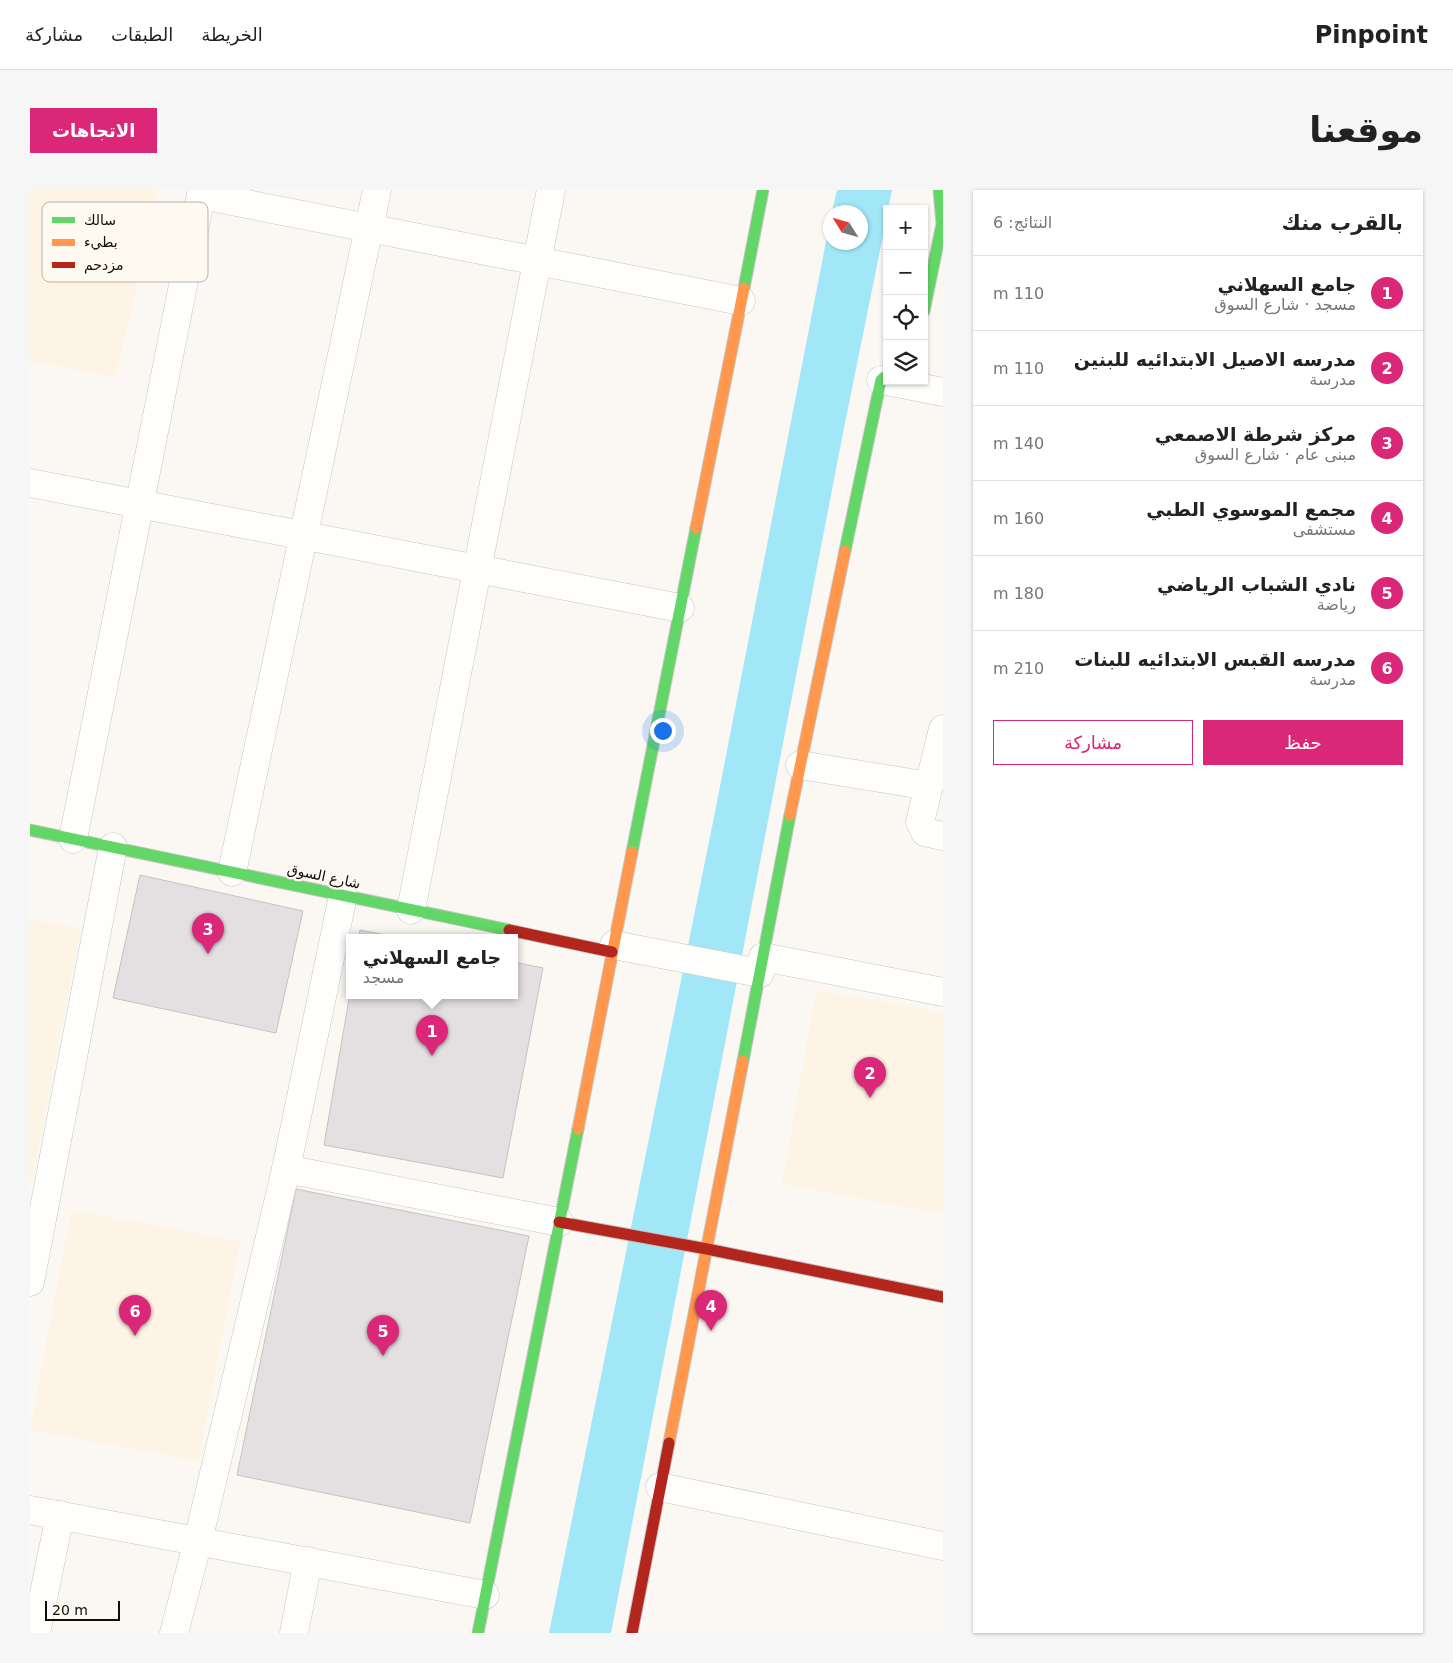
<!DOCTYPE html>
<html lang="ar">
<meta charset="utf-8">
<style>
body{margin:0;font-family:"DejaVu Sans",Vazirmatn,sans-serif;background:#f6f6f6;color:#222;direction:rtl}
.controls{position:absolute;right:15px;top:15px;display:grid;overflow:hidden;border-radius:0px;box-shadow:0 1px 4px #0004}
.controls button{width:45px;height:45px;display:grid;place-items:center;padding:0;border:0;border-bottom:1px solid #e0e0e0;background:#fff;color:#222;font:25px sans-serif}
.compass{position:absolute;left:793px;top:15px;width:45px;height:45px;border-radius:50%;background:#fff;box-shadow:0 1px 4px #0004;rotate:307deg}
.scale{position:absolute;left:15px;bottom:12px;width:75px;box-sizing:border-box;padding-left:5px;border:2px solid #100c06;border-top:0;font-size:14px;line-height:18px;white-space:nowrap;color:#100c06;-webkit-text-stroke:4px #fef9f1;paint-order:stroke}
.you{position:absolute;left:632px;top:540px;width:18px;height:18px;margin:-12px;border:4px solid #fff;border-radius:50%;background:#1a73e8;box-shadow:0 0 0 8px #1a73e833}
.badge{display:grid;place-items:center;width:32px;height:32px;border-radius:50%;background:#db2777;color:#fff;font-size:16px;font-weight:700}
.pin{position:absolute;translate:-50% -41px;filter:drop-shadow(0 1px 2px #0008)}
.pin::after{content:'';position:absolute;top:26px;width:18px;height:15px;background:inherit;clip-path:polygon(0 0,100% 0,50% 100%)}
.popup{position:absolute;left:316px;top:744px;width:172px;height:65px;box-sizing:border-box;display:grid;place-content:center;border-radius:0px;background:#fff;filter:drop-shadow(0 1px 4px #0005);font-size:16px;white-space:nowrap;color:#767676}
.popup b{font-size:19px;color:#222}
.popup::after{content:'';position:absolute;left:50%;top:100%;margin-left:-10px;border:10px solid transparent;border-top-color:#fff}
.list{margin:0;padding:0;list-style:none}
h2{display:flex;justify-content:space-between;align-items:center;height:65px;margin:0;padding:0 20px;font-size:21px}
h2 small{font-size:16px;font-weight:400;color:#767676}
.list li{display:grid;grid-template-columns:32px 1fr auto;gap:15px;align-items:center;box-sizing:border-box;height:75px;padding:0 20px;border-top:1px solid #e0e0e0}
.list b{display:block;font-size:19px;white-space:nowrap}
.list p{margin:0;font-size:16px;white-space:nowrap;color:#767676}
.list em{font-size:16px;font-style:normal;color:#767676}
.actions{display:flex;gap:10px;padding:15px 20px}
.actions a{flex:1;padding:11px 0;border:1px solid #db2777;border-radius:0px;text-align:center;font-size:18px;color:#db2777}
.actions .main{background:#db2777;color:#fff}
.icon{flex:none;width:28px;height:28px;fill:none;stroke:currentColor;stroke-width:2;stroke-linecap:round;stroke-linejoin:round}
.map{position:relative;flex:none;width:913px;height:1443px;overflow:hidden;direction:ltr;border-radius:0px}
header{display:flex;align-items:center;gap:30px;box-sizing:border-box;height:70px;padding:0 25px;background:#fff;border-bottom:1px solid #e0e0e0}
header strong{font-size:24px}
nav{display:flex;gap:28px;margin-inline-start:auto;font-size:18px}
.intro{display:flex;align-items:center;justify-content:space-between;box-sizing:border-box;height:120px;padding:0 30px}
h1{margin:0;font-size:35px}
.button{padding:12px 22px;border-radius:0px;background:#db2777;color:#fff;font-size:18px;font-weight:700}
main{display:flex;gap:30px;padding:0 30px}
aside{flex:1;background:#fff;border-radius:0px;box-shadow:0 1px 4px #0004}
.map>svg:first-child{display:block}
</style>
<header>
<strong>Pinpoint</strong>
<nav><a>الخريطة</a><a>الطبقات</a><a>مشاركة</a></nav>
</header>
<div class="intro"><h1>موقعنا</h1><a class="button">الاتجاهات</a></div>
<main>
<aside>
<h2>بالقرب منك<small>النتائج: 6</small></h2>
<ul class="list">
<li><span class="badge">1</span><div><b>جامع السهلاني</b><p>مسجد · شارع السوق</p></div><em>110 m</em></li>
<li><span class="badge">2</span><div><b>مدرسه الاصيل الابتدائيه للبنين</b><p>مدرسة</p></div><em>110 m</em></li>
<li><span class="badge">3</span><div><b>مركز شرطة الاصمعي</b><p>مبنى عام · شارع السوق</p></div><em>140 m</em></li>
<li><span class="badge">4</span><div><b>مجمع الموسوي الطبي</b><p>مستشفى</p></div><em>160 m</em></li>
<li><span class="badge">5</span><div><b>نادي الشباب الرياضي</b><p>رياضة</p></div><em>180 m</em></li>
<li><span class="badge">6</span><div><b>مدرسه القبس الابتدائيه للبنات</b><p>مدرسة</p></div><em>210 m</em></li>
</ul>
<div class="actions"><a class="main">حفظ</a><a>مشاركة</a></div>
</aside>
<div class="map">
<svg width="913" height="1443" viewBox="0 0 913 1443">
<rect width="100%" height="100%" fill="#fbf8f4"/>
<g fill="#fdf4e6">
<polygon points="0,0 128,0 86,187 0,171"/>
<polygon points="0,729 51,739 0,999"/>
<polygon points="786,800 913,822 913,1024 752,994"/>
<polygon points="41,1020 210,1051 169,1271 0,1240"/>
</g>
<polygon fill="#a1e7f8" points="807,0 862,0 858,19 857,19 857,26 813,243 581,1443 519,1443 685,622 800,31 801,52 831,52 831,22 802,22"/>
<g fill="#e4e0e2" stroke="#c6c2c4">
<polygon points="110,685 273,721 246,843 83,808"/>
<polygon points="330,740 365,747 329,747"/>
<polygon points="484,772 513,778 473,988 294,955 320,803 320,805 484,805"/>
<polygon points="266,999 499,1046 440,1333 207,1285"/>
</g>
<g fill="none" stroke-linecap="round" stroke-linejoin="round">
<defs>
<g id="street">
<polyline points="171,5 711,111"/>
<polyline points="851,190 913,202"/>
<polyline points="0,293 650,418"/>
<polyline points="913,539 890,632 895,642 913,646"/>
<polyline points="770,575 899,596"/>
<polyline points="43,649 172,0"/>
<polyline points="202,682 347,0"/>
<polyline points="381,720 521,0"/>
<polyline points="584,755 730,783"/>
<polyline points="733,767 913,802"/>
<polyline points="256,979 529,1032"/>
<polyline points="0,1092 83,657"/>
<polyline points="630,1297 913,1356"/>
<polyline points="0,1320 455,1405"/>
<polyline points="6,1443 30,1325"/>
<polyline points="144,1443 168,1351 256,979 313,706"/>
<polyline points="264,1443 278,1371"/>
</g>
<g id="fast">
<polyline points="714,98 733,0"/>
<polyline points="894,121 912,34 909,0"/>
<polyline points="815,361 851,190 857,185"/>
<polyline points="0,640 479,740"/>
<polyline points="602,662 666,338"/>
<polyline points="713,871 760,625"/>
<polyline points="448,1443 548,939"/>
</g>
<g id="slow">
<polyline points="666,338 714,98"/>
<polyline points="760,625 815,361"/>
<polyline points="548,939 602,662"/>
<polyline points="639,1253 713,871"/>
</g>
<g id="jam">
<polyline points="479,740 582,762"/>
<polyline points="529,1032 677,1059 913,1107"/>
<polyline points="602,1443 639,1253"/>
</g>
</defs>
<use href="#street" stroke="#c9c5c0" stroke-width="29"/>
<use href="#fast" stroke="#c9c5c0" stroke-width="13"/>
<use href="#slow" stroke="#c9c5c0" stroke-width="13"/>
<use href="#jam" stroke="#c9c5c0" stroke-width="13"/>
<use href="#street" stroke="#fefefd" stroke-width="28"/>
<use href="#fast" stroke="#63d668" stroke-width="11"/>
<use href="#slow" stroke="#ff974d" stroke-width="11"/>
<use href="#jam" stroke="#b3261e" stroke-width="11"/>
</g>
<g text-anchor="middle" stroke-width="4.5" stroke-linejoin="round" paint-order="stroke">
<g font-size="14" fill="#100c06" stroke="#fef9f1">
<text transform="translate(294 686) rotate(12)" y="5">شارع السوق</text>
</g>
</g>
<rect x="12" y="12" width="166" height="80" rx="8" fill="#fef9f1" stroke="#b7b2aa" stroke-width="1"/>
<rect x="22" y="27" width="23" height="6" fill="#63d668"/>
<rect x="22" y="49" width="23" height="7" fill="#ff974d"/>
<rect x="22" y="72" width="23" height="6" fill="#b3261e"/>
<g font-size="14" fill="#100c06">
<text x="54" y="35">سالك</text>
<text x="54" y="57">بطيء</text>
<text x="54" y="80">مزدحم</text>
</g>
</svg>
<div class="controls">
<button>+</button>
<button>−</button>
<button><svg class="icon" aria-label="locate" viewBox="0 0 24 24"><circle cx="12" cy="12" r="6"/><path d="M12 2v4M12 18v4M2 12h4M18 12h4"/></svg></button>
<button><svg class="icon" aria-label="layers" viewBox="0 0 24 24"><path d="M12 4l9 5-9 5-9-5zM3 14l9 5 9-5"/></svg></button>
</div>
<svg class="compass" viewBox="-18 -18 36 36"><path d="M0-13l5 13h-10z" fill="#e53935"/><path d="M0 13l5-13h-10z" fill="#767676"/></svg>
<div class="scale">20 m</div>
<div class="you"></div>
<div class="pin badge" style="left:402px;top:866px">1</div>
<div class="popup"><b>جامع السهلاني</b>مسجد</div>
<div class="pin badge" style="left:840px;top:908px">2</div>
<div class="pin badge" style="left:178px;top:764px">3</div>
<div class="pin badge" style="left:681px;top:1141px">4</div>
<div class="pin badge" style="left:353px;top:1166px">5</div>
<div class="pin badge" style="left:105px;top:1146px">6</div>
</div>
</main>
